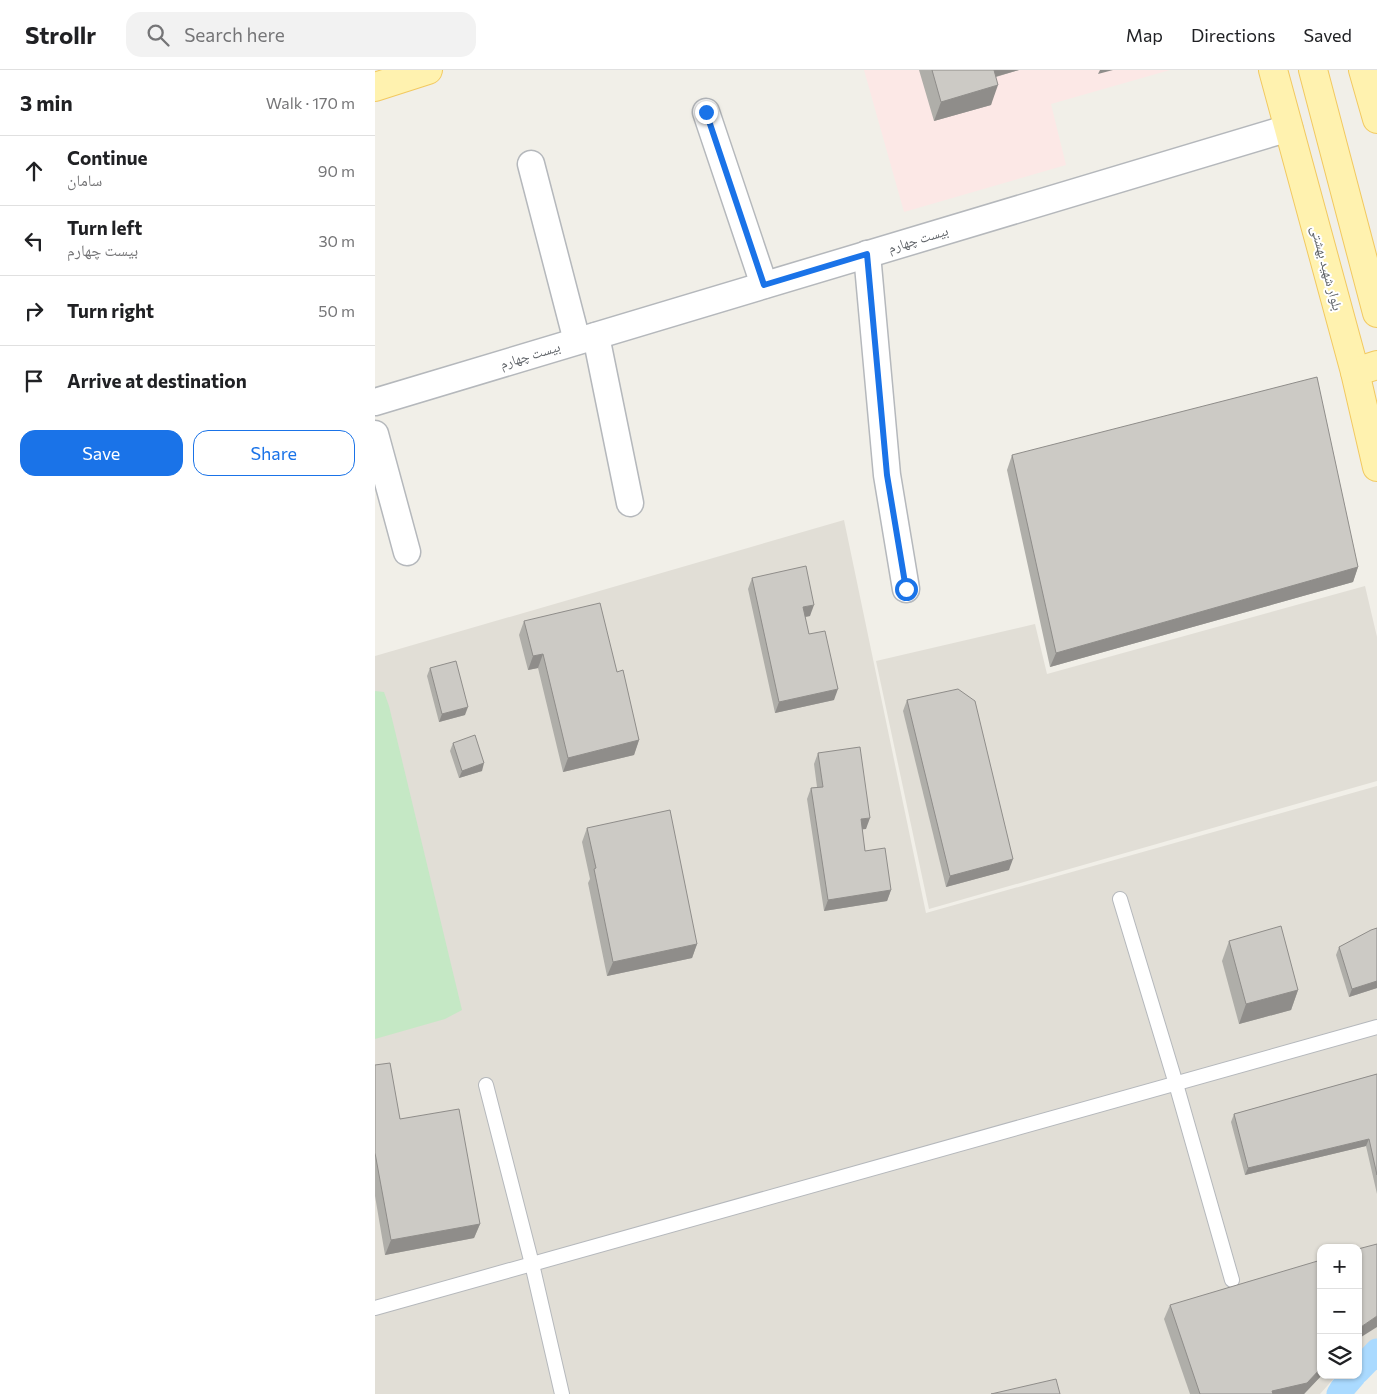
<!DOCTYPE html>
<meta charset="utf-8">
<style>
body{margin:0;font-family:Commissioner,"Noto Naskh Arabic",sans-serif;background:#f2f2f2;color:#202124}
.controls{position:absolute;right:15px;bottom:15px;display:grid;overflow:hidden;border-radius:10px;box-shadow:0 1px 4px #0004}
.controls button{width:45px;height:45px;display:grid;place-items:center;padding:0;border:0;border-bottom:1px solid #e0e0e0;background:#fff;color:#202124;font:25px sans-serif}
.stop{position:absolute;width:15px;height:15px;margin:-11px;border:4px solid #1a73e8;border-radius:50%;background:#fff}
.stop.end{background:#1a73e8;border-color:#fff;box-shadow:0 1px 5px #0008}
.list{margin:0;padding:0;list-style:none}
h2{display:flex;justify-content:space-between;align-items:center;height:65px;margin:0;padding:0 20px;font-size:21px}
h2 small{font-size:16px;font-weight:400;color:#757577}
.list li{display:grid;grid-template-columns:32px 1fr auto;gap:15px;align-items:center;box-sizing:border-box;height:70px;padding:0 20px;border-top:1px solid #e0e0e0}
.list b{display:block;font-size:19px;white-space:nowrap}
.list p{margin:0;font-size:16px;white-space:nowrap;color:#757577}
.list em{font-size:16px;font-style:normal;color:#757577}
.actions{display:flex;gap:10px;padding:15px 20px}
.actions a{flex:1;padding:11px 0;border:1px solid #1a73e8;border-radius:15px;text-align:center;font-size:18px;color:#1a73e8}
.actions .main{background:#1a73e8;color:#fff}
.icon{flex:none;width:28px;height:28px;fill:none;stroke:currentColor;stroke-width:2;stroke-linecap:round;stroke-linejoin:round}
.map{position:relative;flex:none;width:1002px;height:1324px;overflow:hidden}
header{display:flex;align-items:center;gap:30px;box-sizing:border-box;height:70px;padding:0 25px;background:#fff;border-bottom:1px solid #e0e0e0}
header strong{font-size:24px}
nav{display:flex;gap:28px;margin-inline-start:auto;font-size:18px}
.search{width:350px;height:45px;background:#f2f2f2;display:flex;align-items:center;gap:12px;box-sizing:border-box;padding:0 18px;border-radius:15px;color:#757577;font-size:19px}
main{display:flex}
aside{flex:1;background:#fff}
.map>svg:first-child{display:block}
</style>
<header>
<strong>Strollr</strong>
<div class="search"><svg class="icon" aria-label="search" viewBox="0 0 24 24"><circle cx="10" cy="10" r="6"/><path d="M15 15l6 6"/></svg>Search here</div>
<nav><a>Map</a><a>Directions</a><a>Saved</a></nav>
</header>
<main>
<aside>
<h2>3 min<small>Walk · 170 m</small></h2>
<ul class="list">
<li><svg class="icon" aria-label="ahead" viewBox="0 0 24 24"><path d="M12 20V5M6 11l6-6 6 6"/></svg><div><b>Continue</b><p>سامان</p></div><em>90 m</em></li>
<li><svg class="icon" aria-label="left" viewBox="0 0 24 24"><path d="M17 20v-9H6M10 6l-5 5 5 5"/></svg><div><b>Turn left</b><p>بیست چهارم</p></div><em>30 m</em></li>
<li><svg class="icon" aria-label="right" viewBox="0 0 24 24"><path d="M7 20v-9h11M14 6l5 5-5 5"/></svg><div><b>Turn right</b></div><em>50 m</em></li>
<li><svg class="icon" aria-label="arrive" viewBox="0 0 24 24"><path d="M6 21V4h12l-3 4 3 4H6"/></svg><div><b>Arrive at destination</b></div></li>
</ul>
<div class="actions"><a class="main">Save</a><a>Share</a></div>
</aside>
<div class="map">
<svg width="1002" height="1324" viewBox="0 0 1002 1324">
<rect width="100%" height="100%" fill="#f1efe8"/>
<g fill="#e1ded6">
<polygon points="469,450 551,843 1002,716 1002,1269 983,1286 983,1178 946,1178 946,1305 962,1305 945,1324 0,1324 0,586"/>
<polygon points="990,516 1002,567 1002,711 554,839 501,591 660,554 672,604"/>
</g>
<polygon fill="#fce8e6" points="489,0 795,0 676,34 691,95 529,142"/>
<polygon fill="#c5e8c5" points="0,621 9,622 14,636 87,940 70,949 0,969"/>
<g fill="none" stroke-linecap="round" stroke-linejoin="round">
<g stroke="#aadaff" stroke-width="25">
<polyline points="983,1301 1002,1281"/>
<polyline points="964,1324 967,1319 979,1305"/>
</g>
<defs>
<g id="lane">
<polyline points="745,829 801,1014 857,1210"/>
<polyline points="111,1015 157,1194 187,1324"/>
<polyline points="0,1238 1002,957"/>
</g>
<g id="street">
<polyline points="331,42 389,215"/>
<polyline points="156,94 202,271"/>
<polyline points="492,184 512,405 531,519"/>
<polyline points="221,266 255,433"/>
<polyline points="0,332 914,58"/>
<polyline points="0,364 32,482"/>
</g>
<g id="primary">
<polyline points="898,0 980,302 1002,397"/>
<polyline points="938,0 1002,243"/>
<polyline points="988,0 1002,49"/>
<polyline points="0,17 53,0"/>
<polyline points="980,302 1002,295"/>
</g>
</defs>
<use href="#lane" stroke="#b5b8bc" stroke-width="16"/>
<use href="#street" stroke="#b5b8bc" stroke-width="29"/>
<use href="#primary" stroke="#f2c960" stroke-width="30"/>
<use href="#lane" stroke="#fff" stroke-width="14"/>
<use href="#street" stroke="#fff" stroke-width="26"/>
<use href="#primary" stroke="#fff2af" stroke-width="28"/>
</g>
<g fill="#afaea9">
<polygon points="544,0 644,0 621,7 616,35 559,51"/>
<polygon points="637,385 983,497 978,512 675,597 632,400"/>
<polygon points="377,508 435,546 430,547 434,564 459,630 400,643 373,519"/>
<polygon points="149,551 242,602 264,670 259,685 188,702 163,598 153,600 144,565"/>
<polygon points="55,598 90,645 64,652 52,606"/>
<polygon points="532,630 634,800 571,817 528,641"/>
<polygon points="78,673 107,701 84,708 75,681"/>
<polygon points="443,683 491,759 487,759 490,781 516,820 512,831 449,841 432,729 436,718 442,717 439,694"/>
<polygon points="212,758 322,874 317,888 232,906 213,813 215,809 207,772"/>
<polygon points="1002,858 1002,918 974,927 961,885 964,877"/>
<polygon points="854,871 923,920 916,940 864,954 847,891"/>
<polygon points="0,995 25,1049 105,1154 99,1168 10,1185 0,1126"/>
<polygon points="1002,1004 1002,1124 991,1076 870,1105 856,1052 859,1044"/>
<polygon points="795,1235 947,1305 929,1324 815,1324 789,1249"/>
</g>
<g fill="#8f8d8a">
<polygon points="613,0 644,0 609,10"/>
<polygon points="725,0 738,0 723,4"/>
<polygon points="623,15 616,35 559,51 566,32"/>
<polygon points="983,497 978,512 675,597 681,583"/>
<polygon points="439,535 435,546 424,548 428,537"/>
<polygon points="168,584 163,598 153,600 158,586"/>
<polygon points="463,619 459,630 400,643 404,632"/>
<polygon points="93,637 90,645 64,652 67,644"/>
<polygon points="264,670 259,685 188,702 193,688"/>
<polygon points="109,693 107,701 84,708 87,701"/>
<polygon points="495,748 491,759 482,760 486,749"/>
<polygon points="638,789 634,800 571,817 575,806"/>
<polygon points="516,820 512,831 449,841 453,830"/>
<polygon points="322,874 317,888 232,906 238,892"/>
<polygon points="1002,911 1002,918 974,927 977,919"/>
<polygon points="923,920 916,940 864,954 871,934"/>
<polygon points="994,1069 991,1076 870,1105 873,1098"/>
<polygon points="105,1154 99,1168 10,1185 16,1170"/>
<polygon points="1002,1246 1002,1257 983,1269 983,1259"/>
<polygon points="946,1298 946,1305 947,1305 929,1324 896,1324 897,1321"/>
</g>
<g fill="#cccac5" stroke="#8f8d8a">
<polygon points="557,0 619,0 623,15 566,32"/>
<polygon points="942,307 983,497 681,583 637,385"/>
<polygon points="431,496 439,535 428,537 434,564 450,561 463,619 404,632 377,508"/>
<polygon points="225,533 242,602 248,600 264,670 193,688 168,584 158,586 149,551"/>
<polygon points="81,591 93,637 67,644 55,598"/>
<polygon points="583,619 600,631 638,789 575,806 532,630"/>
<polygon points="100,665 109,693 87,701 78,673"/>
<polygon points="485,677 495,748 486,749 490,781 510,778 516,820 453,830 436,718 448,717 443,683"/>
<polygon points="295,740 322,874 238,892 219,799 221,798 212,758"/>
<polygon points="906,856 923,920 871,934 854,871"/>
<polygon points="1002,858 1002,911 977,919 964,877 996,860"/>
<polygon points="15,993 25,1049 84,1039 105,1154 16,1170 0,1083 0,995"/>
<polygon points="1002,1004 1002,1105 994,1069 873,1098 859,1044"/>
<polygon points="1002,1174 1002,1246 983,1259 983,1179"/>
<polygon points="946,1190 946,1298 932,1313 897,1321 898,1324 825,1324 795,1235"/>
<polygon points="681,1309 685,1324 616,1324"/>
</g>
<g fill="none" stroke-linecap="round" stroke-linejoin="round">
<polyline stroke="#1a73e8" stroke-width="6" points="331,42 389,215 492,184 512,405 531,519"/>
</g>
<g text-anchor="middle" stroke-width="4" stroke-linejoin="round" paint-order="stroke">
<g font-size="14" fill="#5f6368" stroke="#fff">
<text transform="translate(543 169) rotate(-17)" y="5">بیست چهارم</text>
<text transform="translate(952 198) rotate(75)" y="5">بلوار شهید بهشتی</text>
<text transform="translate(155 285) rotate(-17)" y="5">بیست چهارم</text>
</g>
</g>
</svg>
<div class="controls">
<button>+</button>
<button>−</button>
<button><svg class="icon" aria-label="layers" viewBox="0 0 24 24"><path d="M12 4l9 5-9 5-9-5zM3 14l9 5 9-5"/></svg></button>
</div>
<div class="stop" style="left:531px;top:519px"></div>
<div class="stop end" style="left:331px;top:42px"></div>
</div>
</main>
